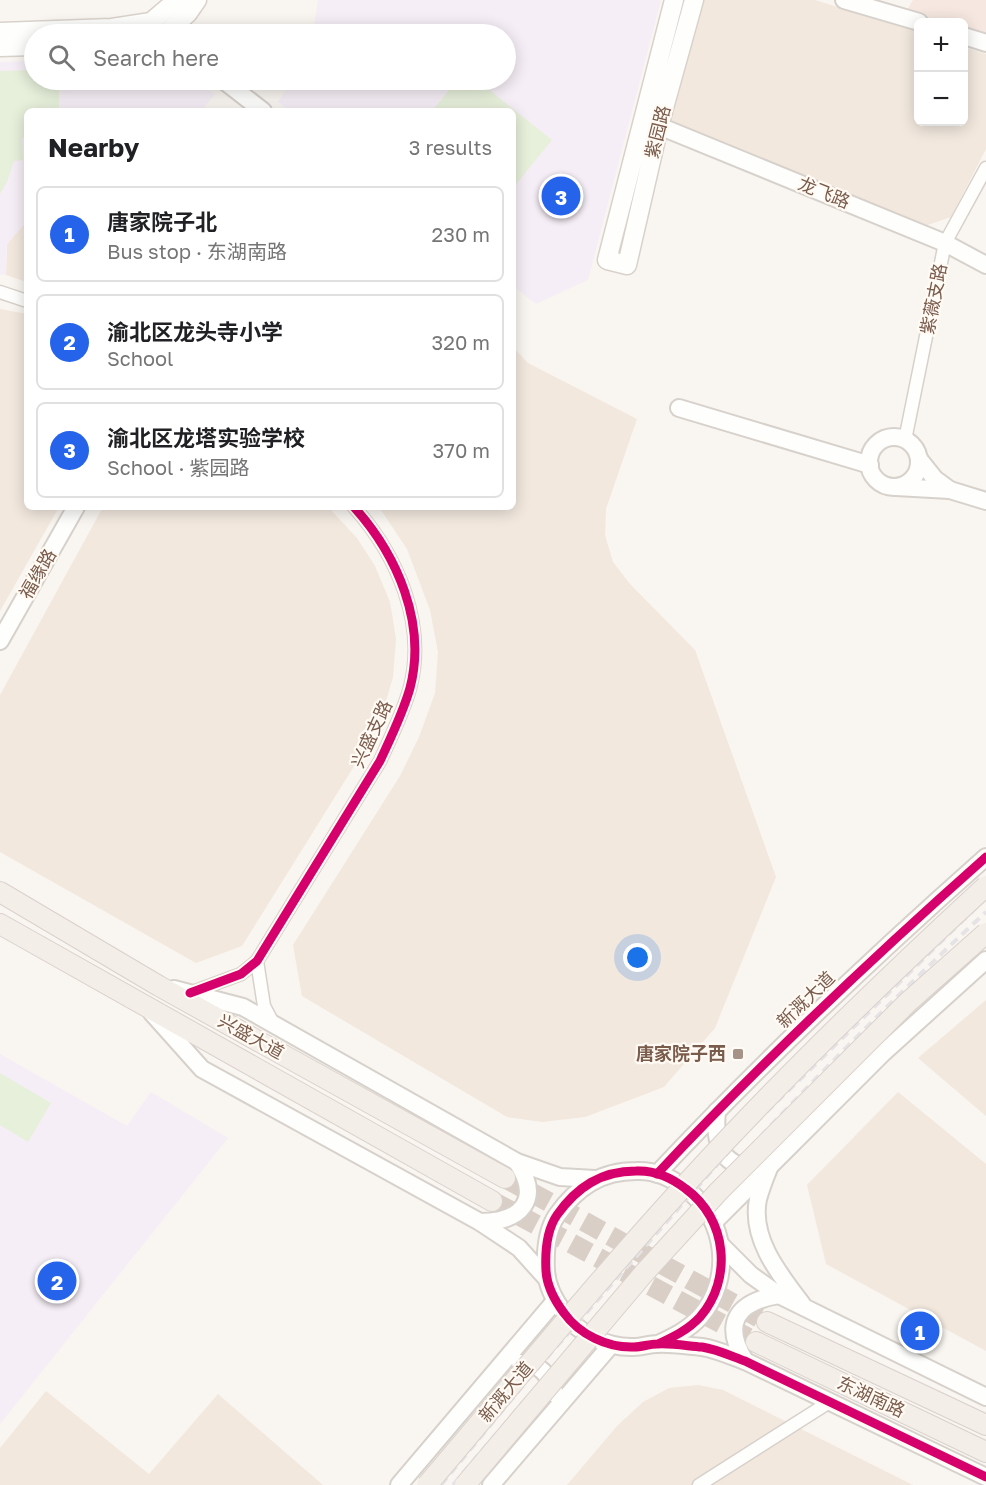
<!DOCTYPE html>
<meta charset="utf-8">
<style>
body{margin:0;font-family:"Golos Text","Noto Sans SC",sans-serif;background:#f6f6f6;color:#202124}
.controls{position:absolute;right:18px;top:18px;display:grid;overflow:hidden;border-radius:9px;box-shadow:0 3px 15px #0003}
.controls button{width:54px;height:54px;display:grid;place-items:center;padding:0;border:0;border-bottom:2px solid #e0e0e0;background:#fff;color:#202124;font:30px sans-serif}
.you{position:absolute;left:638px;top:958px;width:21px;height:21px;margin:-15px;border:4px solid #fff;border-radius:50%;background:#1a73e8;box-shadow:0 0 0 9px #1a73e833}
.badge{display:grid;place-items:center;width:39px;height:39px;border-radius:50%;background:#2563eb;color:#fff;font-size:20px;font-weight:700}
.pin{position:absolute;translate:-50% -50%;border:3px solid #fff;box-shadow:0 2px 6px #0006}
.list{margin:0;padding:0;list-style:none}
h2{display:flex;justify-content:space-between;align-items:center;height:78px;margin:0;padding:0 24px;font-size:26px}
h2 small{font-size:20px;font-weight:400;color:#757577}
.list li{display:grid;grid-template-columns:39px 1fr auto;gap:18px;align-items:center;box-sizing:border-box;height:96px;margin:0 12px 12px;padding:0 12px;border:2px solid #e0e0e0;border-radius:9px}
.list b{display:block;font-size:22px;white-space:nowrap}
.list p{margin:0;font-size:20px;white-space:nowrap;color:#757577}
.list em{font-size:20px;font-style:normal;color:#757577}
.icon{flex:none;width:33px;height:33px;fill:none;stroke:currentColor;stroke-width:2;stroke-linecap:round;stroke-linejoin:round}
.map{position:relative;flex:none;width:986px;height:1485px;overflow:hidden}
.search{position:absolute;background:#fff;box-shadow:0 3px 15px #0003;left:24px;top:24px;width:492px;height:66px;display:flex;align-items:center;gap:15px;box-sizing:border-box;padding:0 21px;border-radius:33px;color:#757577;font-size:22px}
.panel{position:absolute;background:#fff;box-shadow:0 3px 15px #0003;left:24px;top:108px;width:492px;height:402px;border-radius:9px}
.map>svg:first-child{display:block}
</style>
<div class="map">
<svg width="986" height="1485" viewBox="0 0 986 1485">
<rect width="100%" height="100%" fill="#f9f5f0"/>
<g fill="#f2e8de">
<polygon points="700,0 815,0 918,32 918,122 964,122 964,47 986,54 986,149 951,217 922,227 675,126 669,116"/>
<polygon points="27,221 27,282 6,275 7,244"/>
<polygon points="0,309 27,314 27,507 59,507 0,611"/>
<polygon points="513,347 528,363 637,419 606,509 605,535 613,562 630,584 695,650 776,877 715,1028 664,1087 585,1117 542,1122 507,1117 302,996 293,945 400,776 419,737 435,693 438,652 430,610 407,549 379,507 513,507"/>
<polygon points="103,507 328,507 357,538 375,566 390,602 396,639 393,677 381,718 361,755 242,946 196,963 0,852 0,695"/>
<polygon points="986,1000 986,1116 918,1058"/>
<polygon points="898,1092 986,1164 986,1351 826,1264 807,1185"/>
<polygon points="698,1385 723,1390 913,1485 567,1485 617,1426 643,1402 669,1388"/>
<polygon points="46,1391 149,1474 218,1394 323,1485 0,1485 0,1448"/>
</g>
<polygon fill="#f6e8e1" points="913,0 986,0 986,37 964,30 964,22 940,22 906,12"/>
<g fill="#f6eef6">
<polygon points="318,0 661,0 588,280 536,304 513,286 513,111 290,111 278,102 292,80 506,80 506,34 313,34"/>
<polygon points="34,61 34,80 189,80 215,94 201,111 27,111 27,221 7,244 6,275 0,274 0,62"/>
<polygon points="0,1054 127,1126 151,1092 228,1138 0,1424"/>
</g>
<g fill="#e7f0db">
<polygon points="34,70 34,80 76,82 59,82 59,111 27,111 27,137 22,138 23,160 14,161 7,182 0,194 0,71"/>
<polygon points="457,80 477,80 552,140 513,188 513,111 432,111"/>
<polygon points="0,1073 51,1103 28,1142 0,1125"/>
</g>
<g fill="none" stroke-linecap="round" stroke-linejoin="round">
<g stroke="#d9cfc7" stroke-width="20" stroke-dasharray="20 10" stroke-linecap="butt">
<polyline points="505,1178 767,1322"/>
<polyline points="492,1201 756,1342"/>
</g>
<defs>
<g id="minor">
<polyline points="0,292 27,301"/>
<polyline points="905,440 945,243 986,168"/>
<polyline points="257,961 264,1006 273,1023"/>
<path d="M 190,993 L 241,974 L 257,961 L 380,761 C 391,737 403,713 410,688 C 427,623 397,555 354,507"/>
<polyline points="699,1485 828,1403"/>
</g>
<g id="tertiary">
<polyline points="844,0 919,22"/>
<polyline points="964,36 986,43"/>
<polyline points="223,80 263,111"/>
<polyline points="659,126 945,243 986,265"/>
<polyline points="679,408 870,465"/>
<circle cx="894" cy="462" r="25"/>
<polyline points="919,459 935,479 950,490"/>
<polyline points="896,487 950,490 986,501"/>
<polyline points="0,641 76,507"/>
<polyline points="174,989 243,1007 517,1162 560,1177 595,1179"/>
<polyline points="152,1013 202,1069 480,1222 519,1248 547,1279"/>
<path d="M 717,1111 C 714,1138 719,1168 754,1167"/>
<path d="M 769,1168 C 765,1178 761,1188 758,1199 C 750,1239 780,1275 802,1304"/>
<path d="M 657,1174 C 761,1063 872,958 986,857"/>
<path d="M 480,1222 C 521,1222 542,1200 517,1162"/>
<polyline points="714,1222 883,1053 986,960"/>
<polyline points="721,1245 751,1275 779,1295 986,1397"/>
<path d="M 658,1344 C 673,1337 688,1330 700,1317 C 733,1279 727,1219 686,1189 C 672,1178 655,1170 636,1171 C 601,1171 577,1187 557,1215 C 546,1231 545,1252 546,1271 C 547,1287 555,1301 564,1313 C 579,1334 607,1348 634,1347 C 642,1347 649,1344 657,1344 C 671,1343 688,1346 702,1347 C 716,1349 731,1356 745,1361 L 986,1477"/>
<path d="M 745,1361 C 722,1323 737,1302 779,1295"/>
<path d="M 520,1363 C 541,1363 549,1375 555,1394"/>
<polyline points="399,1485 555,1301"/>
<polyline points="491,1485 611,1345"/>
</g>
<g id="secondary">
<polyline points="674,0 607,260 627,265 659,126 694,0"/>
<polyline points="0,32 112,28 151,22 177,0"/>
<polyline points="165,34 188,13 197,0"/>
<polyline points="0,47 34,46"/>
</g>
<g id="primary">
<polyline points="0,892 159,986 505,1178"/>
<polyline points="0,924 492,1201"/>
<polyline points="767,1322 986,1425"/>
<polyline points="756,1342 986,1452"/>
</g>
</defs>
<use href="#minor" stroke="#d7d1cb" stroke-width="15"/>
<use href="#tertiary" stroke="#d7d1cb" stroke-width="20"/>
<use href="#secondary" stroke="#d9d2cb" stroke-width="21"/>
<use href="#primary" stroke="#dad1cc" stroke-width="22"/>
<use href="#minor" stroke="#fefefd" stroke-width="12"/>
<use href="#tertiary" stroke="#fefefd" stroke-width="16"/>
<use href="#secondary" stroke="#fefefd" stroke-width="18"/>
<use href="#primary" stroke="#f3eee8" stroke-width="20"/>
<g stroke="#e6e3e7" stroke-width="4" stroke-dasharray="9 6" stroke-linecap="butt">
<polyline points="441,1485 535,1371 746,1132 986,898"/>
<path d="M 453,1485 C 621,1285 794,1090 986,912"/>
</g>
<defs>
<g id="primary-bridge">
<path d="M 427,1485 C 516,1380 603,1274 696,1173 C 788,1073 886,978 986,886"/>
<polyline points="465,1485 645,1272 719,1191 908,1002 986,933"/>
</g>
</defs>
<use href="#primary-bridge" stroke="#dad1cc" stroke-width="22" stroke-linecap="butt"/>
<use href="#primary-bridge" stroke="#f3eee8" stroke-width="20"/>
<defs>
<g id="cycleway">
<path d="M 190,993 L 241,974 L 257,961 L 380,761 C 391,737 403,713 410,688 C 427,623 397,555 354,507"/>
<path d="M 657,1174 C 761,1063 872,958 986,857"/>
<path d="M 658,1344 C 673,1337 688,1330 700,1317 C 733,1279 727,1219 686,1189 C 672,1178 655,1170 636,1171 C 601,1171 577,1187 557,1215 C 546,1231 545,1252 546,1271 C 547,1287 555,1301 564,1313 C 579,1334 607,1348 634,1347 C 642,1347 649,1344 657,1344 C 671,1343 688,1346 702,1347 C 716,1349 731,1356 745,1361 L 986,1477"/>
</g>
</defs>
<use href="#cycleway" stroke="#fffaf3" stroke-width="13"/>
<use href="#cycleway" stroke="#d6006c" stroke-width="9"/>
</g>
<rect fill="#a69286" stroke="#fffaf3" stroke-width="2" x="732" y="1048" width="12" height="12" rx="3"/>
<g text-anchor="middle" stroke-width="4.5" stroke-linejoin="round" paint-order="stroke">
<g font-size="18" fill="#7a5c4d" stroke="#fffaf3">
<text transform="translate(658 132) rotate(-76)" y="6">紫园路</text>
<text transform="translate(824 193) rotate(22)" y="6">龙飞路</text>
<text transform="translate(934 299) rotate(-79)" y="6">紫薇支路</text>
<text transform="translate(38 574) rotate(-60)" y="6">福缘路</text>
<text transform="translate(372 734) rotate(-65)" y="6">兴盛支路</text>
<text transform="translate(806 1000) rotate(-44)" y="6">新溉大道</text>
<text transform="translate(251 1037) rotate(29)" y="6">兴盛大道</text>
<text transform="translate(506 1392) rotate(-50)" y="6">新溉大道</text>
<text transform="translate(871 1397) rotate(25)" y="6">东湖南路</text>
</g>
<g font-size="18" font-weight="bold" fill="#7a5c4d" stroke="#fffaf3" text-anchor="end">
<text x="726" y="1060">唐家院子西</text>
</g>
</g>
</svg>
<div class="controls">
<button>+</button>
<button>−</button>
</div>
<div class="you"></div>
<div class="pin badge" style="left:920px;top:1331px">1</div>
<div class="pin badge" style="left:57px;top:1281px">2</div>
<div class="pin badge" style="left:561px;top:196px">3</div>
<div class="search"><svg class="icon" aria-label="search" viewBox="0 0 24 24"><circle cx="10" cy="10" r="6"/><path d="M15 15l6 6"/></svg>Search here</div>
<section class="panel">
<h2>Nearby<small>3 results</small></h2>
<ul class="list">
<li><span class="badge">1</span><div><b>唐家院子北</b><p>Bus stop · 东湖南路</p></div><em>230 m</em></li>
<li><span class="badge">2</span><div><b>渝北区龙头寺小学</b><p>School</p></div><em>320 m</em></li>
<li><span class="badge">3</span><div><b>渝北区龙塔实验学校</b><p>School · 紫园路</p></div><em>370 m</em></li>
</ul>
</section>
</div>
